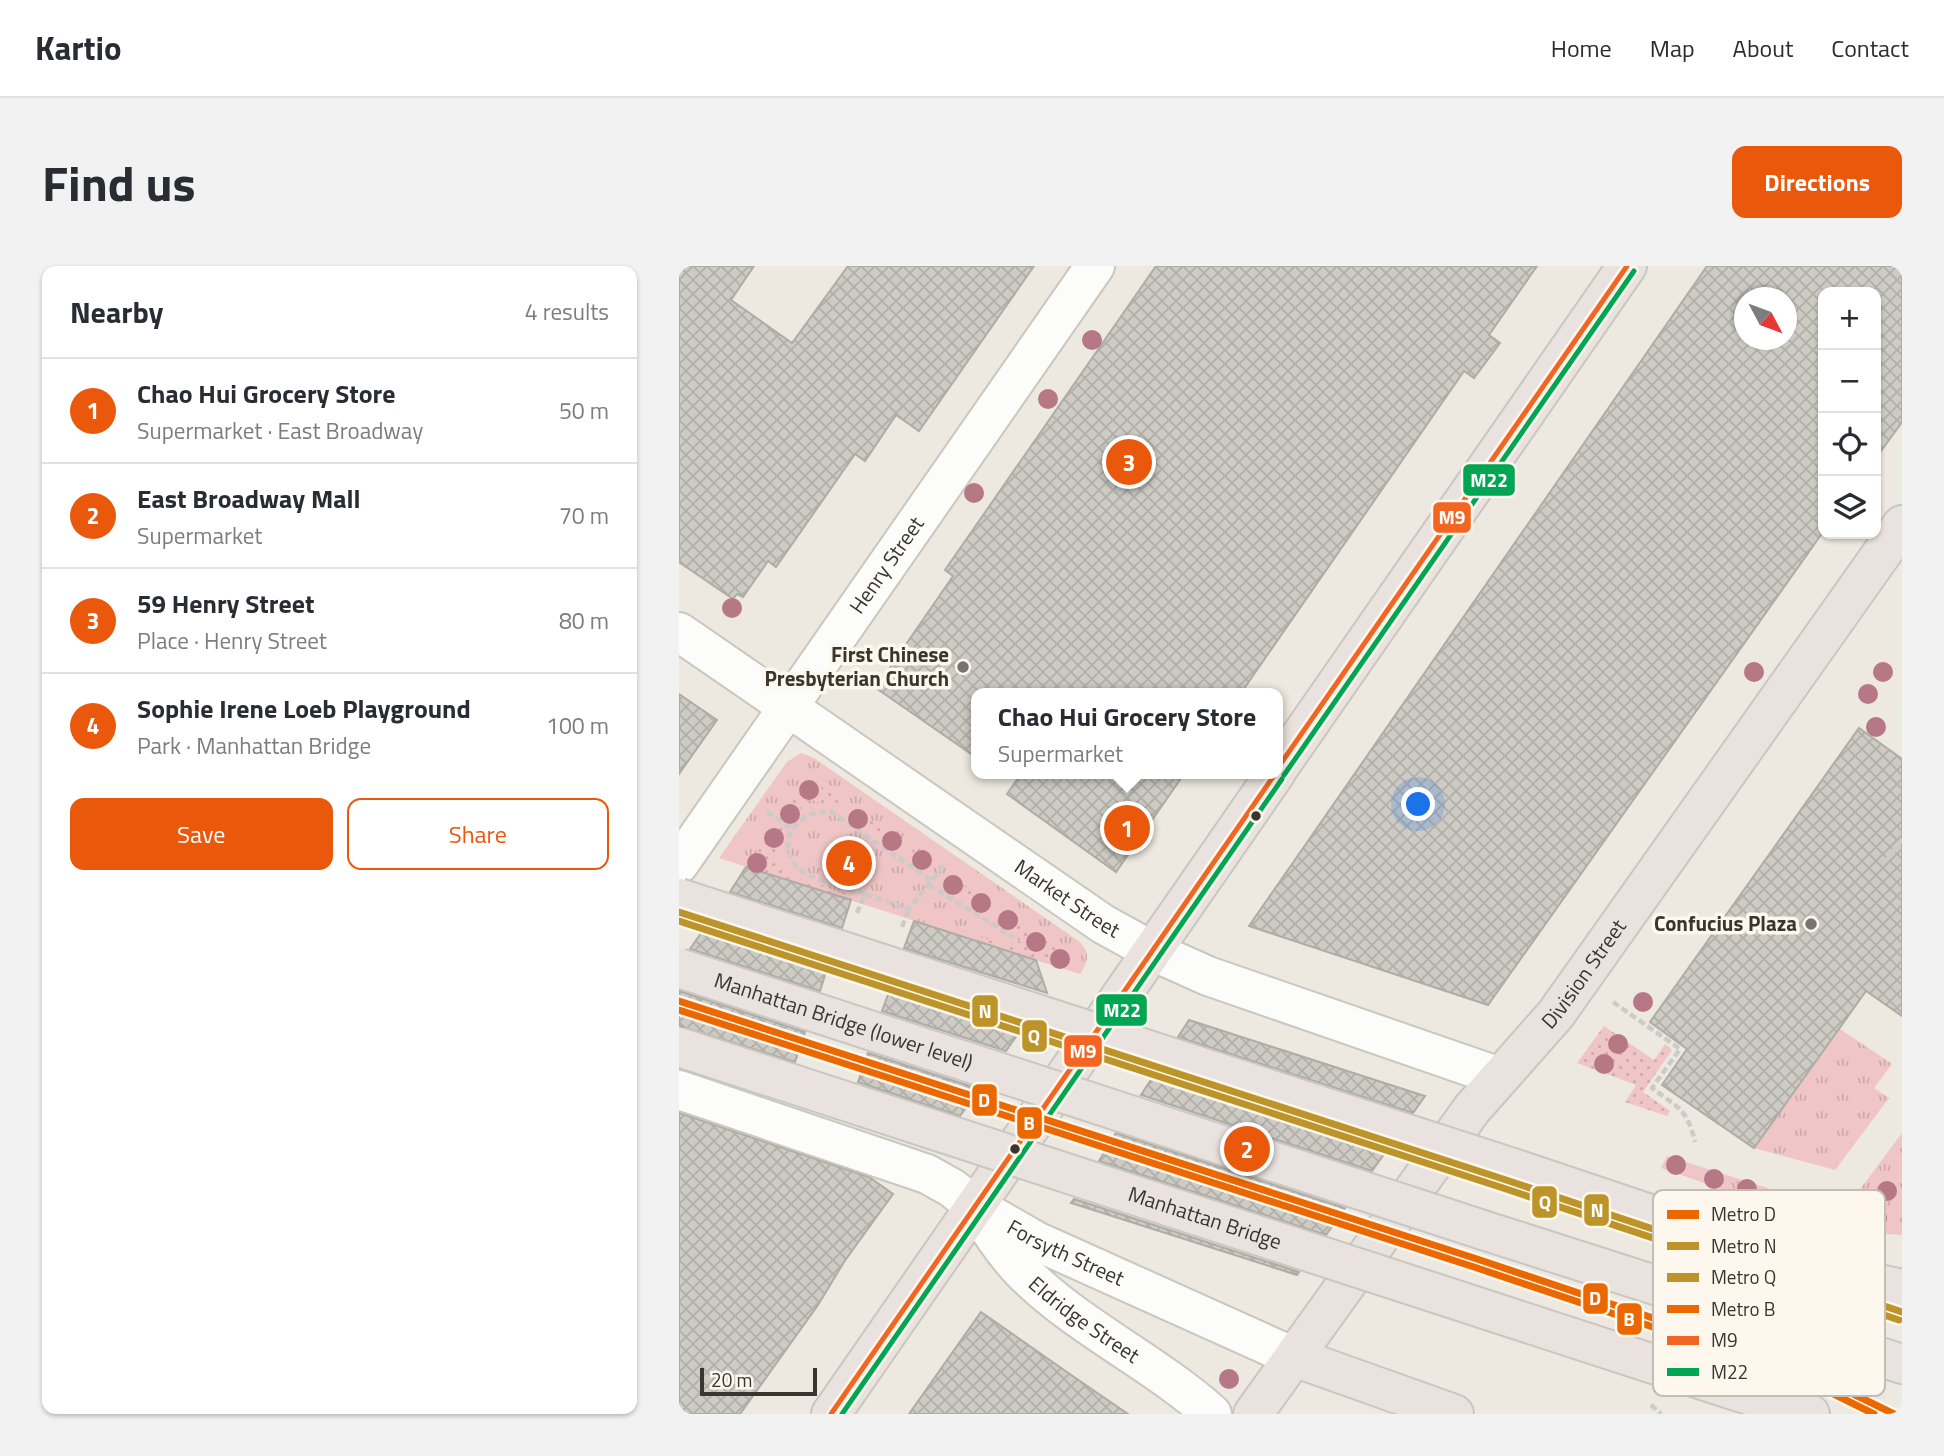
<!DOCTYPE html>
<meta charset="utf-8">
<style>
body{margin:0;font-family:"Titillium Web",sans-serif;background:#f2f2f3;color:#2b2b33}
.controls{position:absolute;right:21px;top:21px;display:grid;overflow:hidden;border-radius:14px;box-shadow:0 2px 5px #0004}
.controls button{width:63px;height:63px;display:grid;place-items:center;padding:0;border:0;border-bottom:2px solid #e1e1e2;background:#fff;color:#2b2b33;font:35px sans-serif}
.compass{position:absolute;left:1055px;top:21px;width:63px;height:63px;border-radius:50%;background:#fff;box-shadow:0 2px 5px #0004;rotate:131deg}
.scale{position:absolute;left:21px;bottom:18px;width:117px;box-sizing:border-box;padding-left:7px;border:4px solid #39352f;border-top:0;font-size:19px;line-height:24px;white-space:nowrap;color:#39352f;-webkit-text-stroke:5px #fdf7ee;paint-order:stroke}
.you{position:absolute;left:740px;top:539px;width:24px;height:24px;margin:-18px;border:5px solid #fff;border-radius:50%;background:#1a73e8;box-shadow:0 0 0 10px #1a73e833}
.badge{display:grid;place-items:center;width:46px;height:46px;border-radius:50%;background:#ea580c;color:#fff;font-size:23px;font-weight:700}
.pin{position:absolute;translate:-50% -50%;border:4px solid #fff;box-shadow:0 2px 7px #0006}
.popup{position:absolute;left:292px;top:422px;width:312px;height:91px;box-sizing:border-box;display:grid;place-content:center;border-radius:14px;background:#fff;filter:drop-shadow(0 2px 5px #0005);font-size:23px;white-space:nowrap;color:#7c7c81}
.popup b{font-size:26px;color:#2b2b33}
.popup::after{content:'';position:absolute;left:50%;top:100%;margin-left:-14px;border:14px solid transparent;border-top-color:#fff}
.list{margin:0;padding:0;list-style:none}
h2{display:flex;justify-content:space-between;align-items:center;height:91px;margin:0;padding:0 28px;font-size:30px}
h2 small{font-size:23px;font-weight:400;color:#7c7c81}
.list li{display:grid;grid-template-columns:46px 1fr auto;gap:21px;align-items:center;box-sizing:border-box;height:105px;padding:0 28px;border-top:2px solid #e1e1e2}
.list b{display:block;font-size:26px;white-space:nowrap}
.list p{margin:0;font-size:23px;white-space:nowrap;color:#7c7c81}
.list em{font-size:23px;font-style:normal;color:#7c7c81}
.actions{display:flex;gap:14px;padding:21px 28px}
.actions a{flex:1;padding:16px 0;border:2px solid #ea580c;border-radius:14px;text-align:center;font-size:24px;color:#ea580c}
.actions .main{background:#ea580c;color:#fff}
.icon{flex:none;width:38px;height:38px;fill:none;stroke:currentColor;stroke-width:2;stroke-linecap:round;stroke-linejoin:round}
.map{position:relative;flex:none;width:1223px;height:1148px;overflow:hidden;border-radius:14px}
header{display:flex;align-items:center;gap:42px;box-sizing:border-box;height:98px;padding:0 35px;background:#fff;border-bottom:2px solid #e1e1e2}
header strong{font-size:33px}
nav{display:flex;gap:38px;margin-inline-start:auto;font-size:24px}
.intro{display:flex;align-items:center;justify-content:space-between;box-sizing:border-box;height:168px;padding:0 42px}
h1{margin:0;font-size:49px}
.button{padding:18px 32px;border-radius:14px;background:#ea580c;color:#fff;font-size:24px;font-weight:700}
main{display:flex;gap:42px;padding:0 42px}
aside{flex:1;background:#fff;border-radius:14px;box-shadow:0 2px 5px #0004}
.map>svg:first-child{display:block}
</style>
<header>
<strong>Kartio</strong>
<nav><a>Home</a><a>Map</a><a>About</a><a>Contact</a></nav>
</header>
<div class="intro"><h1>Find us</h1><a class="button">Directions</a></div>
<main>
<aside>
<h2>Nearby<small>4 results</small></h2>
<ul class="list">
<li><span class="badge">1</span><div><b>Chao Hui Grocery Store</b><p>Supermarket · East Broadway</p></div><em>50 m</em></li>
<li><span class="badge">2</span><div><b>East Broadway Mall</b><p>Supermarket</p></div><em>70 m</em></li>
<li><span class="badge">3</span><div><b>59 Henry Street</b><p>Place · Henry Street</p></div><em>80 m</em></li>
<li><span class="badge">4</span><div><b>Sophie Irene Loeb Playground</b><p>Park · Manhattan Bridge</p></div><em>100 m</em></li>
</ul>
<div class="actions"><a class="main">Save</a><a>Share</a></div>
</aside>
<div class="map">
<svg width="1223" height="1148" viewBox="0 0 1223 1148">
<defs>
<pattern id="grass-tufts" width="24" height="20" patternUnits="userSpaceOnUse" patternTransform="scale(1.75)"><rect width="24" height="20" fill="#efc5c5"/><path d="M3 7l-1-3M5 7V3M7 7l1-3M15 17l-1-3M17 17v-4M19 17l1-3" fill="none" stroke="#ceaaaa"/></pattern>
<pattern id="garden-dots" width="8" height="8" patternUnits="userSpaceOnUse" patternTransform="scale(1.75)"><rect width="8" height="8" fill="#efc5c5"/><path d="M2 2h.1M6 6h.1" fill="none" stroke="#ceaaaa" stroke-width="1.8" stroke-linecap="round"/></pattern>
<pattern id="building-cross-hatch" width="8" height="8" patternUnits="userSpaceOnUse" patternTransform="scale(1.75)"><rect width="8" height="8" fill="#cdcbc4"/><path d="M0 0l8 8M0 8l8-8" fill="none" stroke="#b1afa9"/></pattern>
</defs>
<rect width="100%" height="100%" fill="#ede9e0"/>
<g fill="url(#grass-tufts)">
<path d="M 122,487 L 135,492 L 401,676 C 412,688 409,695 401,708 L 40,592 L 108,496 Z"/>
<polygon points="1161,763 1213,798 1195,822 1210,832 1156,904 1075,882"/>
<path d="M 1223,867 L 1223,969 C 1144,966 1058,927 982,902 L 988,890 L 1164,946 Z"/>
</g>
<g fill="url(#garden-dots)">
<path d="M 130,512 L 256,599 C 235,607 233,580 212,580 L 208,577 L 208,571 L 193,561 L 182,562 L 170,553 L 171,545 L 156,536 L 143,537 L 132,534 L 126,537 L 112,556 L 103,550 Z"/>
<polygon points="98,558 106,564 98,581 98,596 109,602 111,610 133,617 140,614 144,620 174,630 173,634 68,601"/>
<polygon points="271,610 390,691 382,702 295,675 296,669 324,679 336,680 343,670 337,662 323,658 324,652 309,642 302,646 298,645 294,638 296,633 282,623 277,628 269,627 266,619"/>
<polygon points="925,760 975,794 986,778 993,784 964,826 991,845 988,850 946,836 957,819 898,797"/>
</g>
<g fill="url(#building-cross-hatch)" stroke="#aeaca5" stroke-width="2" fill-rule="evenodd">
<polygon points="0,0 75,0 52,34 113,77 169,0 355,0 240,165 217,149 186,195 176,188 97,301 89,295 64,331 58,328 54,333 0,296"/>
<polygon points="477,0 858,0 810,69 821,77 795,112 785,105 562,427 298,427 298,492 197,422 274,310 266,304"/>
<path d="M 1028,0 L 1223,0 L 1223,156 L 1197,192 L 1197,26 L 1144,26 L 1144,266 L 809,739 L 570,660 ZM 1066,32 L 1108,32 L 1108,74 L 1066,74 Z"/>
<polygon points="0,428 38,454 0,508"/>
<polygon points="1180,462 1223,493 1223,750 1187,725 1075,882 983,819 1008,783 971,756"/>
<polygon points="342,508 505,508 437,606 328,528"/>
<polygon points="67,601 172,634 163,662 51,626"/>
<polygon points="235,655 357,694 368,727 225,682"/>
<polygon points="25,663 148,703 141,725 11,683"/>
<polygon points="211,723 341,765 327,785 203,745"/>
<polygon points="0,725 126,766 116,796 0,760"/>
<polygon points="510,754 746,830 734,847 499,771"/>
<polygon points="189,787 300,823 281,850 179,816"/>
<polygon points="475,809 708,884 693,905 462,829"/>
<polygon points="0,847 190,911 214,928 165,996 139,1039 61,1148 0,1148"/>
<polygon points="437,867 666,942 647,969 420,895"/>
<polygon points="395,933 620,1006 618,1009 392,937"/>
<polygon points="302,1046 398,1113 449,1148 230,1148"/>
</g>
<g fill="none" stroke-linecap="round" stroke-linejoin="round">
<defs>
<g id="minor">
<path id="s1" d="M 0,366 L 424,658 L 473,685 L 529,710 L 821,811"/>
<path id="s2" d="M 0,598 L 416,0"/>
<path id="s3" d="M 0,824 L 248,908 L 273,922 L 296,940 L 357,975 L 615,1091"/>
<path id="s4" d="M 301,948 C 313,968 326,987 342,1004 C 398,1061 474,1095 533,1148"/>
</g>
<g id="major">
<polyline points="598,504 948,0"/>
<polyline points="807,965 1223,1098"/>
<polyline points="1096,990 1142,1005 1223,1023"/>
<polyline points="615,1091 775,1148"/>
<polyline points="1051,1123 1131,1148"/>
<polyline points="152,1148 596,508"/>
<path id="s5" d="M 574,1148 L 793,843 L 877,748 L 1223,259"/>
</g>
</defs>
<use href="#minor" stroke="#cac6c0" stroke-width="42"/>
<use href="#major" stroke="#c9c7c2" stroke-width="42"/>
<g stroke="#cccbc9" stroke-width="4.5" stroke-dasharray="7 3.5" stroke-linecap="butt">
<polyline points="88,546 113,562"/>
<polyline points="1207,595 1223,573"/>
<polyline points="250,619 334,671"/>
<path d="M 186,628 C 168,622 131,614 119,602 C 93,575 121,542 153,546 L 253,615"/>
<polyline points="178,647 186,628 230,643 266,598"/>
<polyline points="223,661 230,643"/>
<path d="M 934,736 L 1001,783 L 973,822 C 999,842 1008,842 1016,876"/>
<polyline points="972,1139 982,1148"/>
</g>
<use href="#minor" stroke="#fcfcfa" stroke-width="38"/>
<use href="#major" stroke="#e9e2de" stroke-width="38"/>
<defs>
<g id="major-bridge">
<polyline points="0,632 846,906 1096,990"/>
<path id="s6" d="M 0,702 L 807,965"/>
<path id="s7" d="M 0,781 L 1051,1123"/>
</g>
</defs>
<use href="#major-bridge" stroke="#c9c7c2" stroke-width="42" stroke-linecap="butt"/>
<use href="#major-bridge" stroke="#e9e2de" stroke-width="38"/>
<defs>
<g id="bus-1">
<polyline points="598,503 948,0"/>
<polyline points="152,1148 596,508"/>
</g>
<g id="bus-2">
<polyline points="605,509 955,5"/>
<polyline points="163,1148 603,513"/>
</g>
</defs>
<use href="#bus-1" stroke="#fdf7ee" stroke-width="10"/>
<use href="#bus-2" stroke="#fdf7ee" stroke-width="10"/>
<use href="#bus-1" stroke="#f26522" stroke-width="5"/>
<use href="#bus-2" stroke="#00a651" stroke-width="5"/>
<defs>
<polyline id="metro-1" points="0,735 798,993 1117,1100 1215,1148"/>
<polyline id="metro-2" points="0,646 824,913 1223,1046"/>
<polyline id="metro-3" points="0,655 821,921 1220,1054"/>
<polyline id="metro-4" points="0,744 795,1001 1114,1108 1195,1148"/>
</defs>
<use href="#metro-1" stroke="#fdf7ee" stroke-width="12"/>
<use href="#metro-2" stroke="#fdf7ee" stroke-width="12"/>
<use href="#metro-3" stroke="#fdf7ee" stroke-width="12"/>
<use href="#metro-4" stroke="#fdf7ee" stroke-width="12"/>
<use href="#metro-1" stroke="#eb6800" stroke-width="7"/>
<use href="#metro-2" stroke="#bd9429" stroke-width="7"/>
<use href="#metro-3" stroke="#bd9429" stroke-width="7"/>
<use href="#metro-4" stroke="#eb6800" stroke-width="7"/>
</g>
<g fill="#b57884">
<circle cx="413" cy="74" r="10"/>
<circle cx="369" cy="133" r="10"/>
<circle cx="295" cy="227" r="10"/>
<circle cx="53" cy="342" r="10"/>
<circle cx="1075" cy="406" r="10"/>
<circle cx="1204" cy="406" r="10"/>
<circle cx="1189" cy="428" r="10"/>
<circle cx="1197" cy="461" r="10"/>
<circle cx="130" cy="524" r="10"/>
<circle cx="111" cy="548" r="10"/>
<circle cx="179" cy="553" r="10"/>
<circle cx="95" cy="572" r="10"/>
<circle cx="213" cy="575" r="10"/>
<circle cx="243" cy="594" r="10"/>
<circle cx="78" cy="597" r="10"/>
<circle cx="274" cy="619" r="10"/>
<circle cx="302" cy="637" r="10"/>
<circle cx="329" cy="654" r="10"/>
<circle cx="357" cy="676" r="10"/>
<circle cx="381" cy="693" r="10"/>
<circle cx="964" cy="736" r="10"/>
<circle cx="939" cy="778" r="10"/>
<circle cx="925" cy="798" r="10"/>
<circle cx="997" cy="899" r="10"/>
<circle cx="1035" cy="913" r="10"/>
<circle cx="1068" cy="923" r="10"/>
<circle cx="1208" cy="925" r="10"/>
<circle cx="1098" cy="934" r="10"/>
<circle cx="1122" cy="941" r="10"/>
<circle cx="1145" cy="948" r="10"/>
<circle cx="1198" cy="952" r="10"/>
<circle cx="1168" cy="953" r="10"/>
<circle cx="550" cy="1113" r="10"/>
</g>
<g fill="#78746d" stroke="#fdf7ee" stroke-width="2.5">
<circle cx="284" cy="401" r="7"/>
<circle cx="1132" cy="658" r="7"/>
</g>
<g fill="#39352f" stroke="#fdf7ee" stroke-width="2.5">
<circle cx="577" cy="550" r="6"/>
<circle cx="336" cy="883" r="6"/>
</g>
<g text-anchor="middle" stroke-width="7" stroke-linejoin="round" paint-order="stroke">
<g font-size="21" fill="#39352f" stroke="#fdf7ee">
<text dy="7" stroke="none"><textPath href="#s2" startOffset="364">Henry Street</textPath></text>
<text dy="7" stroke="none"><textPath href="#s1" startOffset="471">Market Street</textPath></text>
<text dy="7" stroke="none"><textPath href="#s5" startOffset="551">Division Street</textPath></text>
<text dy="7" stroke="none"><textPath href="#s6" startOffset="173">Manhattan Bridge (lower level)</textPath></text>
<text dy="7" stroke="none"><textPath href="#s7" startOffset="553">Manhattan Bridge</textPath></text>
<text dy="7" stroke="none"><textPath href="#s3" startOffset="422">Forsyth Street</textPath></text>
<text dy="7" stroke="none"><textPath href="#s4" startOffset="150">Eldridge Street</textPath></text>
</g>
<g font-size="21" font-weight="bold" fill="#39352f" stroke="#fdf7ee" text-anchor="end">
<text x="270" y="396">First Chinese<tspan x="270" dy="24">Presbyterian Church</tspan></text>
<text x="1118" y="665">Confucius Plaza</text>
</g>
</g>
<rect x="974" y="924" width="232" height="206" rx="10" fill="#fdf7ee" stroke="#c2bdb5" stroke-width="2"/>
<rect x="988" y="944" width="32" height="9" fill="#eb6800"/>
<rect x="988" y="976" width="32" height="8" fill="#bd9429"/>
<rect x="988" y="1007" width="32" height="9" fill="#bd9429"/>
<rect x="988" y="1039" width="32" height="8" fill="#eb6800"/>
<rect x="988" y="1070" width="32" height="9" fill="#f26522"/>
<rect x="988" y="1102" width="32" height="8" fill="#00a651"/>
<g font-size="19" fill="#39352f">
<text x="1032" y="955">Metro D</text>
<text x="1032" y="987">Metro N</text>
<text x="1032" y="1018">Metro Q</text>
<text x="1032" y="1050">Metro B</text>
<text x="1032" y="1081">M9</text>
<text x="1032" y="1113">M22</text>
</g>
<g stroke="#fdf7ee" stroke-width="2.5">
<rect x="783" y="197" width="54" height="34" rx="7" fill="#00a651"/>
<rect x="753" y="235" width="40" height="33" rx="7" fill="#f26522"/>
<rect x="416" y="727" width="53" height="34" rx="7" fill="#00a651"/>
<rect x="292" y="728" width="28" height="34" rx="7" fill="#bd9429"/>
<rect x="342" y="753" width="27" height="34" rx="7" fill="#bd9429"/>
<rect x="384" y="768" width="40" height="34" rx="7" fill="#f26522"/>
<rect x="292" y="817" width="27" height="34" rx="7" fill="#eb6800"/>
<rect x="337" y="840" width="27" height="34" rx="7" fill="#eb6800"/>
<rect x="852" y="919" width="27" height="34" rx="7" fill="#bd9429"/>
<rect x="904" y="927" width="27" height="34" rx="7" fill="#bd9429"/>
<rect x="903" y="1016" width="27" height="33" rx="7" fill="#eb6800"/>
<rect x="937" y="1036" width="27" height="34" rx="7" fill="#eb6800"/>
</g>
<g font-size="19" text-anchor="middle" font-weight="bold" fill="#fff">
<text x="810" y="221">M22</text>
<text x="773" y="258">M9</text>
<text x="443" y="751">M22</text>
<text x="306" y="752">N</text>
<text x="355" y="777">Q</text>
<text x="404" y="792">M9</text>
<text x="305" y="841">D</text>
<text x="350" y="864">B</text>
<text x="866" y="943">Q</text>
<text x="918" y="951">N</text>
<text x="916" y="1039">D</text>
<text x="950" y="1060">B</text>
</g>
</svg>
<div class="controls">
<button>+</button>
<button>−</button>
<button><svg class="icon" aria-label="locate" viewBox="0 0 24 24"><circle cx="12" cy="12" r="6"/><path d="M12 2v4M12 18v4M2 12h4M18 12h4"/></svg></button>
<button><svg class="icon" aria-label="layers" viewBox="0 0 24 24"><path d="M12 4l9 5-9 5-9-5zM3 14l9 5 9-5"/></svg></button>
</div>
<svg class="compass" viewBox="-18 -18 36 36"><path d="M0-13l5 13h-10z" fill="#e53935"/><path d="M0 13l5-13h-10z" fill="#7c7c81"/></svg>
<div class="scale">20 m</div>
<div class="you"></div>
<div class="pin badge" style="left:448px;top:562px">1</div>
<div class="popup"><b>Chao Hui Grocery Store</b>Supermarket</div>
<div class="pin badge" style="left:568px;top:883px">2</div>
<div class="pin badge" style="left:450px;top:196px">3</div>
<div class="pin badge" style="left:170px;top:597px">4</div>
</div>
</main>
